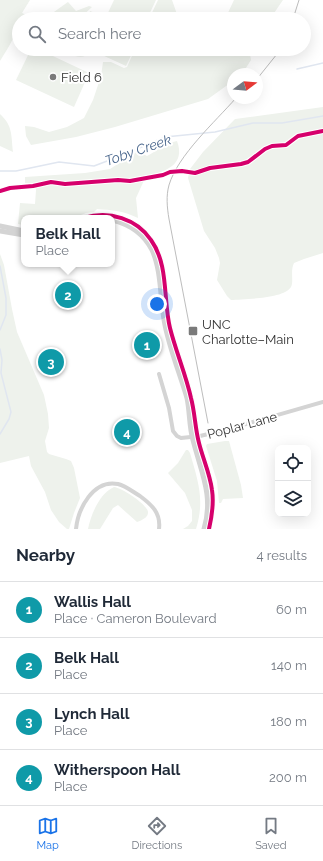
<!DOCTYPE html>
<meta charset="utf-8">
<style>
body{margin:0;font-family:Raleway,sans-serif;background:#f2f2f3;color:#1f2937}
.controls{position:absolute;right:12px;bottom:12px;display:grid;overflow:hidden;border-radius:8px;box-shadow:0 4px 16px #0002}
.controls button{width:36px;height:36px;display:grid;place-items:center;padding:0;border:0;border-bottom:1px solid #e0e1e3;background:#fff;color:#1f2937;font:20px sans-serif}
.compass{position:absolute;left:227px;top:68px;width:36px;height:36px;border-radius:50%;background:#fff;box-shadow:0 4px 16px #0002;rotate:74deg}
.you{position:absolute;left:157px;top:304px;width:14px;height:14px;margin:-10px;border:3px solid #fff;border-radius:50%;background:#1a73e8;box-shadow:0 0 0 6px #1a73e833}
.badge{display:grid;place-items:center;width:26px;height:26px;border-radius:50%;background:#1a73e8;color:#fff;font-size:13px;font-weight:700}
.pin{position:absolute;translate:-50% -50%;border:2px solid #fff;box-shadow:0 1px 4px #0006}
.popup{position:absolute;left:21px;top:215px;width:94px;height:52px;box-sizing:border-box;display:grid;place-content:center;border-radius:8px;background:#fff;filter:drop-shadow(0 1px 3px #0005);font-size:13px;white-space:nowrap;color:#747a83}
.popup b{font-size:15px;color:#1f2937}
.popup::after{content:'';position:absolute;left:50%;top:100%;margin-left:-8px;border:8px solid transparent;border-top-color:#fff}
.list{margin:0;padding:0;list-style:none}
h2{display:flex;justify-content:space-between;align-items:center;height:52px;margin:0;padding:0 16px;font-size:17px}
h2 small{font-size:13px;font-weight:400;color:#747a83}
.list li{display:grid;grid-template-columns:26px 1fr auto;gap:12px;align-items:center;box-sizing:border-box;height:56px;padding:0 16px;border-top:1px solid #e0e1e3}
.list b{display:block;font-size:15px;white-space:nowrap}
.list p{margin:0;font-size:13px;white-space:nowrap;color:#747a83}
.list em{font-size:13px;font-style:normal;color:#747a83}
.icon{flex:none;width:22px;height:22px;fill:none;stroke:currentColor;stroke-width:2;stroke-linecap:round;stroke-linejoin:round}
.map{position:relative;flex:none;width:323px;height:529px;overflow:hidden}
.search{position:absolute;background:#fff;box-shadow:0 4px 16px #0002;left:12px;right:12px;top:12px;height:44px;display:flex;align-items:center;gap:10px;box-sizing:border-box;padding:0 14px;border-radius:22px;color:#747a83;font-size:15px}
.sheet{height:276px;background:#fff}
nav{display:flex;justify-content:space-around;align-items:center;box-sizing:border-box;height:56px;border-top:1px solid #e0e1e3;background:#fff;font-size:11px;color:#747a83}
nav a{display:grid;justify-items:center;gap:2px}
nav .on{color:#1a73e8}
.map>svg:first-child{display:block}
</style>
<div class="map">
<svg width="323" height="529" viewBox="0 0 323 529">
<rect width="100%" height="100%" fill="#fff"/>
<g fill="#eef2ec">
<path d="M 0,0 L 30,0 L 22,13 L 31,17 L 30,19 L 19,19 C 18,33 8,48 0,61 Z"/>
<polygon points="114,0 156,0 147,19 87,19 90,11 106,17"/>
<polygon points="158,0 172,0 178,17 180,19 149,19"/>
<polygon points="234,0 283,0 270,19 225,19"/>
<polygon points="68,2 76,11 89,6 92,7 79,19 44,19"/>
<polygon points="31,49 38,49 89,73 74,107 16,80"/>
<path d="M 59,49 L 88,49 L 91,53 C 80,61 70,54 59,49 Z"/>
<polygon points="89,49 134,49 126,66"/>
<polygon points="135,49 249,49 251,60 242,74 233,74 233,81 208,99 115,127 76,137 31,145 26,136 25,126 34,127 49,132 67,127 84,118 93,100 101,76 103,62 111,62 124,68 127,67"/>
<path d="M 323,107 L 323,253 L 304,259 L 294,263 C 290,271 294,281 291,287 C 284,299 244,299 231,300 L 227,296 L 217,280 L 220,263 L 219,258 L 215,248 L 204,231 L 188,178 L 190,169 L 203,152 L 235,119 Z"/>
<path d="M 0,114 C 13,126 11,135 13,152 L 0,146 Z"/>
<path d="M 177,141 C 186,165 165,172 146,176 L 136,198 L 138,218 C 124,211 112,210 97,209 L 94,212 L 86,213 L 73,218 L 24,218 L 24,225 L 18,224 L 20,203 L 35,204 L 36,190 L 34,183 L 25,183 L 25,177 L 85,173 L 110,169 L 138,151 L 147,156 C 157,151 166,143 177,141 Z"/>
<polygon points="0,254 4,265 12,309 17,332 44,395 48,414 49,428 45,441 47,452 49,454 66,459 71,461 74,468 80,498 74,513 69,529 67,529 59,522 51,510 45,492 31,466 29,456 0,463"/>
<polygon points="225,441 229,441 241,485 243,498 223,499 221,503 219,503 217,481 206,446 207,444"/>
<path d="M 186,450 L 188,450 L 190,453 C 198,481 205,500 196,529 L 183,529 L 188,526 L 192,521 L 192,510 L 185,493 L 168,473 L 178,463 Z"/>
<path d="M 114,487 C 122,488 147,504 148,512 C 148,515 147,516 145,518 C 142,520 140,521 137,522 L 118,505 L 113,508 L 100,529 L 88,529 C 91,514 100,493 114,487 Z"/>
</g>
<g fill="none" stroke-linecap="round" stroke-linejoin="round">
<g stroke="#e0e6f0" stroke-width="1.5">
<polyline points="297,69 323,63"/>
<polyline points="0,171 16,171 59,162 94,166 123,155 165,137 215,132 253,123 282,123 323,116"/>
<polyline points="0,266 6,298 6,315 0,330"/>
<polyline points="0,349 2,360 1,373 11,412 9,419 0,434"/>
</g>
<g stroke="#d4d4d4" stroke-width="4">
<polyline points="159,374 169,408 173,431 177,436 181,438 200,436 225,430 323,402"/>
<path d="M 76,529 C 78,509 93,479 118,484 C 126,486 133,492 140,496 C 152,505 161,513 159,529"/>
</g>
<g stroke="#d4d4d4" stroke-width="5">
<path d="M 84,218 C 109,210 137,219 151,240 C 169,265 163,300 170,328 C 176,352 186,375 191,398 C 195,413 195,428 199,443 C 203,459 210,474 212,490 C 214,503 212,516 209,529"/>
<path d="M 112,220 C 129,224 144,234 152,250 C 162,271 160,302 165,325 C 170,350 180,374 187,398 C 190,412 189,426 193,440 C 201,472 214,496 204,529"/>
<polyline points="0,226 24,231"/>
<polyline points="0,231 24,235"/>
</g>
<g stroke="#bdbdbd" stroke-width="1">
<polyline points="293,19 299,0"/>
<polyline points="257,79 281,49"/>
<path d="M 208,423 L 169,219 C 167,207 166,196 169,185 C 178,155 215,122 236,98"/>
</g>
<defs>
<g id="cycleway">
<polyline points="0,191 10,188 33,186 51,182 65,184 118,180 130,181 163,175 170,172 182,171 195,173 210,168 241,164 248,162 265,149 272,146 286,145 298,136 323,131"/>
<path d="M 84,218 C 109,210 137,219 151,240 C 169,265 163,300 170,328 C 176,352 186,375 191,398 C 195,413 195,428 199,443 C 203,459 210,474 212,490 C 214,503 212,516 209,529"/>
</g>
</defs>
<use href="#cycleway" stroke="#fff" stroke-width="6"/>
<use href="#cycleway" stroke="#d6006c" stroke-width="4"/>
</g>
<g fill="#7a7a7a" stroke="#fff" stroke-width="1.5">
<circle cx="53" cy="77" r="4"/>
<rect x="188" y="326" width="10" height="10" rx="2"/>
</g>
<g text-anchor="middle" stroke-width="4" stroke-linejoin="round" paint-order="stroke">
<g font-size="13" fill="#333" stroke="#fff" text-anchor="start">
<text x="61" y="82">Field 6</text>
<text x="202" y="329">UNC<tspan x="202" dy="15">Charlotte–Main</tspan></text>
</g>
<g font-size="13" fill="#333" stroke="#fff">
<text transform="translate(242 425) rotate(-15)" y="5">Poplar Lane</text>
</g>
<g font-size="14" font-style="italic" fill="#49668c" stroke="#fff">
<text transform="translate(138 150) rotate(-19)" y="5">Toby Creek</text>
</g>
</g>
</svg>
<div class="controls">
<button><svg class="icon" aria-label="locate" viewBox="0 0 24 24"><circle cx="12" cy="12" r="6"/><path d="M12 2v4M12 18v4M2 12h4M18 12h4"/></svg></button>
<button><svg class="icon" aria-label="layers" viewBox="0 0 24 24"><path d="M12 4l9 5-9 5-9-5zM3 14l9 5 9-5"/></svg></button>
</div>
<svg class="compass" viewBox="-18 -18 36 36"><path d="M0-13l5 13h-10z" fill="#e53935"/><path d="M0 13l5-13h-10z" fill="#747a83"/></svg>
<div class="you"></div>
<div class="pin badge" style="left:147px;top:345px;background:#0f9aa8">1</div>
<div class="pin badge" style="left:68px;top:295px;background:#0f9aa8">2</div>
<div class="popup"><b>Belk Hall</b>Place</div>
<div class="pin badge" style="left:51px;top:362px;background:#0f9aa8">3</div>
<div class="pin badge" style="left:127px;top:432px;background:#0f9aa8">4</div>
<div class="search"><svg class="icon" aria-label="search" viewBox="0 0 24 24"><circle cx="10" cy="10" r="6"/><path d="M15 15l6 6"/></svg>Search here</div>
</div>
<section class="sheet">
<h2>Nearby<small>4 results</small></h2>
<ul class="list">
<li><span class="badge" style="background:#0f9aa8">1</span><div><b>Wallis Hall</b><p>Place · Cameron Boulevard</p></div><em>60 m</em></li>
<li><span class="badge" style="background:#0f9aa8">2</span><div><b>Belk Hall</b><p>Place</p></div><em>140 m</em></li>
<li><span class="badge" style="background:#0f9aa8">3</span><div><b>Lynch Hall</b><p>Place</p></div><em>180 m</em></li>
<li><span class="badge" style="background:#0f9aa8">4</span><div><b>Witherspoon Hall</b><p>Place</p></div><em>200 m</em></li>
</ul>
</section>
<nav>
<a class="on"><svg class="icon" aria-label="map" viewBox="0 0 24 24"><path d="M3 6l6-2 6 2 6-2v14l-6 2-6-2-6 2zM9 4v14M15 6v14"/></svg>Map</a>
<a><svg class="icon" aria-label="directions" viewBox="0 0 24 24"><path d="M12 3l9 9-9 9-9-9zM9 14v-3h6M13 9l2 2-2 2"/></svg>Directions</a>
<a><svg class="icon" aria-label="saved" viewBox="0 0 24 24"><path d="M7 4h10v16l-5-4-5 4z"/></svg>Saved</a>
</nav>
